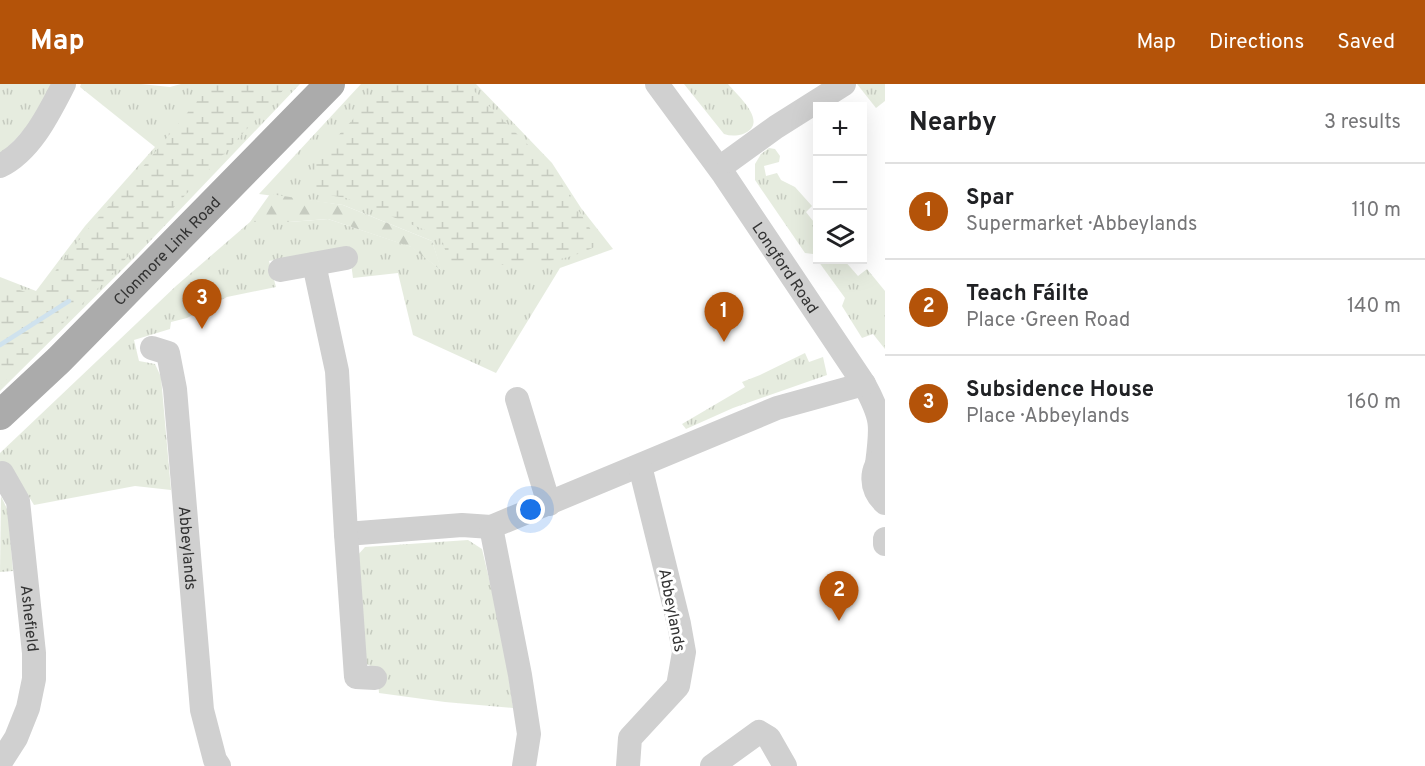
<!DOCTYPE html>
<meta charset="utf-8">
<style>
body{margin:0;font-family:Overpass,sans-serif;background:#f6f6f6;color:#202124}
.controls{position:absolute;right:18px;top:18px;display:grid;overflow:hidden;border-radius:0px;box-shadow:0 6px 24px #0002}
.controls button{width:54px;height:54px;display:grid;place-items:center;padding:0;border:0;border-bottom:2px solid #e0e0e0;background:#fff;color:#202124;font:30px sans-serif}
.you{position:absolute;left:531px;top:426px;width:21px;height:21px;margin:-15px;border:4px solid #fff;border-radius:50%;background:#1a73e8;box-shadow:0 0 0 9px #1a73e833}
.badge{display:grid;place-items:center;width:39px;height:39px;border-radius:50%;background:#b45309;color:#fff;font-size:20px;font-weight:700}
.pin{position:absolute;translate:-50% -50px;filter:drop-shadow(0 2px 3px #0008)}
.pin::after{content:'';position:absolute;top:32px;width:21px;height:18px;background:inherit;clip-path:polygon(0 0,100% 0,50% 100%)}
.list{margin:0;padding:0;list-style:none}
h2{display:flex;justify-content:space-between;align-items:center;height:78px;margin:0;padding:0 24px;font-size:26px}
h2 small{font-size:20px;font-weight:400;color:#757577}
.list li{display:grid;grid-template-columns:39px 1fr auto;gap:18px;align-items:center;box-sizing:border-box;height:96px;padding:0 24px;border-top:2px solid #e0e0e0}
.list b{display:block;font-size:22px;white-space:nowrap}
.list p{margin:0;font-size:20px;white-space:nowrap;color:#757577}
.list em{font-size:20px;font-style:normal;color:#757577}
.icon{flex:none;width:33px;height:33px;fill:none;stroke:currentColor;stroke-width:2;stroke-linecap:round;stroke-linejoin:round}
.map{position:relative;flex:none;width:885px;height:682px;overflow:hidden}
header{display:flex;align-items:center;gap:36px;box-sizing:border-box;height:84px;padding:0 30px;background:#b45309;color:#fff}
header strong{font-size:28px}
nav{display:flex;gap:33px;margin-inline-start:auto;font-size:21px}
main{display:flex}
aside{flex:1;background:#fff}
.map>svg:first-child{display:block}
</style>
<header>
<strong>Map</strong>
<nav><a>Map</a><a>Directions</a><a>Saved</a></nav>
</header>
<main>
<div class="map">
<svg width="885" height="682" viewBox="0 0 885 682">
<defs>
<pattern id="grass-tufts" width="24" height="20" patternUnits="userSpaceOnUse" patternTransform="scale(1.5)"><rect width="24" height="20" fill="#e6ecdf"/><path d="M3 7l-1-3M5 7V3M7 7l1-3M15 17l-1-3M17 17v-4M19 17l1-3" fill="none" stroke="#c6cbc0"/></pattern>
<pattern id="forest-firs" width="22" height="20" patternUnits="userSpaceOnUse" patternTransform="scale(1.5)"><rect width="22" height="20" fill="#e6ecdf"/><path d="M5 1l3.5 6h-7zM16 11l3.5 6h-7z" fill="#c6cbc0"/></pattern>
<pattern id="wetland-marsh" width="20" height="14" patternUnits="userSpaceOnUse" patternTransform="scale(1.5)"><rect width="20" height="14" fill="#e6ecdf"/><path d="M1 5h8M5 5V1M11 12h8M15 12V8" fill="none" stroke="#c6cbc0"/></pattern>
</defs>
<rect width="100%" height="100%" fill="#fff"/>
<g fill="url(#grass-tufts)">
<polygon points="0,0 54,0 37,32 0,72"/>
<polygon points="81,0 141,0 170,3 181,0 300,0 133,175 0,307 0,193 36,207 85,142 155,63 80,3"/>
<polygon points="361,0 476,0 552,79 581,124 613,165 560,184 496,289 413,251 398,189 353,194 349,164 269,177 276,203 227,213 187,234 171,238 170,245 134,256 139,277 155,280 161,293 171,406 135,402 34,421 9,380 0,387 0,369 176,202 250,138 289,138 328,135 412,163 441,186 432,157 343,121 259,110"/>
<path d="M 684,0 L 728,0 C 738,12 770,39 743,50 C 736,52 730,52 724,50 Z"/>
<polygon points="857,0 885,0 885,17 876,24"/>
<polygon points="769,64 775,65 780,72 779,78 764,82 766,92 777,89 781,96 795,103 812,122 806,128 817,142 818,176 844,176 858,192 867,185 885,207 885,265 873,250 862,254 842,222 845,214 813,170 805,169 755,96 755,80 761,70"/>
<polygon points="805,269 809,278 823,273 827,291 733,324 686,345 682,340 745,303 742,298 760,291"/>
<polygon points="1,412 8,427 13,487 0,488"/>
<polygon points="468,456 482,465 504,558 513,624 445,618 379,609 377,585 366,580 356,473 365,463"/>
</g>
<polygon fill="url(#forest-firs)" points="270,110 343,121 432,157 442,187 411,163 328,135 289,138 250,138"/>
<g fill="url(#wetland-marsh)">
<polygon points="211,0 289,0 107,195 0,302 0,199 34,211 46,202 56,186 87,146 132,96"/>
<path d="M 385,0 L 467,0 L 552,85 L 600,160 C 558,185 497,181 450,179 L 440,152 L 346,114 L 316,109 L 315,77 Z"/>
</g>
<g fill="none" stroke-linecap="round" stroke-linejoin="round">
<polyline stroke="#cfe2ee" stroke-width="4.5" points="0,261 69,217"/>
<g stroke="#d0d0d0" stroke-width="24">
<path id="s1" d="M 657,0 L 724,91 L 864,300 C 883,335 882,341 877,380"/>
<polyline points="729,77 776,43 844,0"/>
<path d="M 0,82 C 31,67 49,29 64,0"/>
<polyline points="314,180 337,287 346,450 462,441 491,443"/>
<polyline points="280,186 346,174"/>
<path id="s2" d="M 152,264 L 168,269 L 175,305 L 202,626 L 215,676 L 219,682"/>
<polyline points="517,315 549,420"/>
<path d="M 885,371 C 869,385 870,405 885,419"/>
<path id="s3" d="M 0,391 L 2,389 L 18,417 L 34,569 L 34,595 L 28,624 L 16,654 L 0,679"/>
<polyline points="346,450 356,593 375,594"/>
<polyline points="885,455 885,460"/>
<polyline points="524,682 529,650 520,591 491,443 777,324 864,300"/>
<polyline points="628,682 630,654 678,602 684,568 679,540 640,382"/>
<polyline points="712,682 759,648 769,654 785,682"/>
</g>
<path stroke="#ababab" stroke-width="30" id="s4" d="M 0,331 L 59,276 L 330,0"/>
</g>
<g text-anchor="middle" stroke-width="6" stroke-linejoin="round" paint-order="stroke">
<g font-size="16" fill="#333" stroke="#fff">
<text dy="6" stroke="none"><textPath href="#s4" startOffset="234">Clonmore Link Road</textPath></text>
<text dy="6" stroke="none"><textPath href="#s1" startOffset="224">Longford Road</textPath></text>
<text dy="6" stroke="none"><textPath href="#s2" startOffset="213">Abbeylands</textPath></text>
<text transform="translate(673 526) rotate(79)" y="6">Abbeylands</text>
<text dy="6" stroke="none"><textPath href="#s3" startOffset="153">Ashefield</textPath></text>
</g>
</g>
</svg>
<div class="controls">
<button>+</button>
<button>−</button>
<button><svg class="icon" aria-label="layers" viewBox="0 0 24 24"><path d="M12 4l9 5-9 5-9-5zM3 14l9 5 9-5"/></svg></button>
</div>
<div class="you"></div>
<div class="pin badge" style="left:724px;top:258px">1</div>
<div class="pin badge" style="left:839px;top:537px">2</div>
<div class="pin badge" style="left:202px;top:245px">3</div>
</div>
<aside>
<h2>Nearby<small>3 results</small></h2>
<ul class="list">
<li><span class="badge">1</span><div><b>Spar</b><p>Supermarket · Abbeylands</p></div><em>110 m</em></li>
<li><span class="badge">2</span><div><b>Teach Fáilte</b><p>Place · Green Road</p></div><em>140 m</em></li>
<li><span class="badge">3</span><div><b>Subsidence House</b><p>Place · Abbeylands</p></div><em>160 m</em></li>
</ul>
</aside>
</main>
